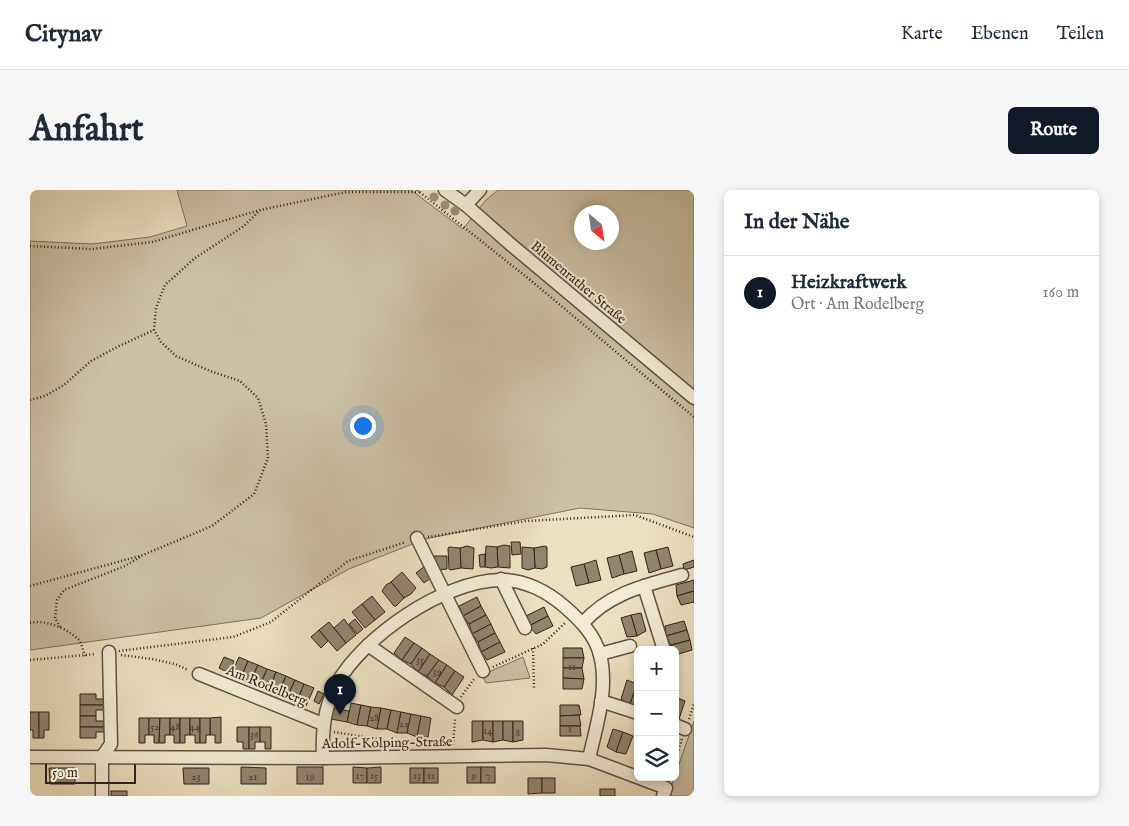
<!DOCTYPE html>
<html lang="de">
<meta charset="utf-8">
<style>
body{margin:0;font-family:"IM FELL English",serif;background:#f6f6f7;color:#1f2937}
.controls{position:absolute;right:15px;bottom:15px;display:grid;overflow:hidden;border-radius:8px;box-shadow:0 2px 8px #0003}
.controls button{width:45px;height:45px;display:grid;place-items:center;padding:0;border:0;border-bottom:1px solid #e0e1e3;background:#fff;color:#1f2937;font:25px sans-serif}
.compass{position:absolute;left:544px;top:15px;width:45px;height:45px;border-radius:50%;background:#fff;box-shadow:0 2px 8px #0003;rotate:151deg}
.scale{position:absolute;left:15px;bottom:12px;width:91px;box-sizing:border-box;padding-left:5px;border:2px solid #312319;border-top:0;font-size:14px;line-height:18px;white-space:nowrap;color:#312319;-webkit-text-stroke:4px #f2ebd6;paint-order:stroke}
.you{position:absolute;left:332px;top:235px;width:18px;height:18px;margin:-12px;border:4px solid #fff;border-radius:50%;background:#1a73e8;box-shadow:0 0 0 8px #1a73e833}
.badge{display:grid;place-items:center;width:32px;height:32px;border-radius:50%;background:#111827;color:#fff;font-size:16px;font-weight:700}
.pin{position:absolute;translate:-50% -41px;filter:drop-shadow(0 1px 2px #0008)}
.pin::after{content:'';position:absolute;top:26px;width:18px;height:15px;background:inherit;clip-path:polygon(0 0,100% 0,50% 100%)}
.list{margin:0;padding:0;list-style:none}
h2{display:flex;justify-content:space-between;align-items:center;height:65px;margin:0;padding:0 20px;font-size:21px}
h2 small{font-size:16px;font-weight:400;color:#747a83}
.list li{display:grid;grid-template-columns:32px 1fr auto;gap:15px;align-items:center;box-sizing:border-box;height:75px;padding:0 20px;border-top:1px solid #e0e1e3}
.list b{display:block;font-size:19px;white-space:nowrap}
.list p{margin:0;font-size:16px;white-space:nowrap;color:#747a83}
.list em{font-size:16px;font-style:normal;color:#747a83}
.icon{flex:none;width:28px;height:28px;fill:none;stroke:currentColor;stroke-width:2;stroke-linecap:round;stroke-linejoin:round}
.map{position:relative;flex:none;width:664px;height:606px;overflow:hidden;border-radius:8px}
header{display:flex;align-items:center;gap:30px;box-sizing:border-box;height:70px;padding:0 25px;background:#fff;border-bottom:1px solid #e0e1e3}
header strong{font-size:24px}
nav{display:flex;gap:28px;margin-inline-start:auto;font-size:18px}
.intro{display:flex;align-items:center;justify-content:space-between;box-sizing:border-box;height:120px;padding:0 30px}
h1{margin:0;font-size:35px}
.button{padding:12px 22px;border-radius:8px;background:#111827;color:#fff;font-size:18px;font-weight:700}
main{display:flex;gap:30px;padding:0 30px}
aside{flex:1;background:#fff;border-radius:8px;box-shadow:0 2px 8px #0003}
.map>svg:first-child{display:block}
</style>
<header>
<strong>Citynav</strong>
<nav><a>Karte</a><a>Ebenen</a><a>Teilen</a></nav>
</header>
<div class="intro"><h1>Anfahrt</h1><a class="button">Route</a></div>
<main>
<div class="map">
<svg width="664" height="606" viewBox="0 0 664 606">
<rect width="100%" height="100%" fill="#ebe0c0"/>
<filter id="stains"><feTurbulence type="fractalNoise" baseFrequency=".004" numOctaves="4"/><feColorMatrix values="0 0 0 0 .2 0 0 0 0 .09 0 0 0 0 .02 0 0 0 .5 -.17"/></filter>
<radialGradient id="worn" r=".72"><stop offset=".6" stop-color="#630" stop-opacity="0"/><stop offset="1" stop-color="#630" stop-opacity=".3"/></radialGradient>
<g fill="#cbc0a4" stroke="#7e725e" fill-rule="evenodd">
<path d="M 147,0 L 381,0 L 433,39 L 455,11 L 468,0 L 664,0 L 664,338 L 623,324 L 550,318 L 395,349 L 319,379 L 231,428 L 0,460 L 0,51 L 62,54 L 120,47 L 157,36 ZM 552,22 L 582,22 L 582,52 L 552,52 Z"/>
<polygon points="493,467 500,488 456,493 452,485"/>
<polygon points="664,531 664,606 638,606"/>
</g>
<g fill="#928570" stroke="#312319">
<polygon points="481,352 490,352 491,364 482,365"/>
<polygon points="474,355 480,356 480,378 468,377 467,357"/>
<polygon points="437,356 444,358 443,379 431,378 430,358"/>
<polygon points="456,356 467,357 468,377 461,378 455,377"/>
<polygon points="515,356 517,357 517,377 512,379 505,378 504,358"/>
<polygon points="419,357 430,358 431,378 420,380 419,379 418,358"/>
<polygon points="492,357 504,358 505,378 498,380 492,378"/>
<polygon points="638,357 643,376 631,379 626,360"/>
<polygon points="626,360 631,379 619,383 614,363"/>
<polygon points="602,361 607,381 594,384 589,365"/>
<polygon points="455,364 455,377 450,377 449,365"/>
<polygon points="589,365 594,384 582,388 577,368"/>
<polygon points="400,366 417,366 417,379 406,380"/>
<polygon points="566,370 571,390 559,393 554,374"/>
<polygon points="664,370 664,377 654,380 653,374"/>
<polygon points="554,374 559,393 546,396 541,377"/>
<polygon points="395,376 401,388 394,393 386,383"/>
<polygon points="372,382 386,398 381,404 374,408 361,392"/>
<polygon points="664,390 664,401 647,406 646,395"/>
<polygon points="361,392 374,408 366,416 364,416 352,401 356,395"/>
<polygon points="664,401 664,412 651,415 647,406"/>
<polygon points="342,406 355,422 345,430 332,414"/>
<polygon points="447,407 451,416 433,426 429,416"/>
<polygon points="332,414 345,430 335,438 322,422"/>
<polygon points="451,416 456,425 439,434 433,426"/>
<polygon points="514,417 518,426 499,436 496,426"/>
<polygon points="611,423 616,441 607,446 601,425"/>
<polygon points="456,425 461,434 442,444 439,434"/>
<polygon points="601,425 607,446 597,447 591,428"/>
<polygon points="518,426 523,436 506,444 499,436"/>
<polygon points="314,429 326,445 316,453 304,438"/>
<polygon points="325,429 333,439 327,444 319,434"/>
<polygon points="654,431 657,440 636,446 635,436"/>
<polygon points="299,432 316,453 307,461 289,440"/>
<polygon points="461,434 465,443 448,452 442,444"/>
<polygon points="289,440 298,451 291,458 281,447"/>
<polygon points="657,440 660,450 641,455 636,446"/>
<polygon points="465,443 470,452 451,462 448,452"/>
<polygon points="375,447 384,453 372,470 364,463"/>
<polygon points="660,450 662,460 645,465 645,460 640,460 639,456"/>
<polygon points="470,452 475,462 457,470 451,462"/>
<polygon points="384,453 392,458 381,474 372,470"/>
<polygon points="392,458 400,464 388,482 381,474"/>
<polygon points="533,458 552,458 554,468 533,468"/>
<polygon points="400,464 409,470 397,486 388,482"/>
<polygon points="194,467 204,471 199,483 189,478"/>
<polygon points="209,467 218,471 210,490 201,485"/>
<polygon points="533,468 554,468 552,478 533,478"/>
<polygon points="409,470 417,475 405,493 397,486"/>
<polygon points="218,471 228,475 220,493 210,490"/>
<polygon points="228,475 237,479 229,498 220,493"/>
<polygon points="417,475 425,481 414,497 405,493"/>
<polygon points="533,478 552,478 554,489 533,488"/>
<polygon points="237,479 246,482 239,500 229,498"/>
<polygon points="425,481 434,487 422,505 414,497"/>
<polygon points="246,482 256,486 247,506 239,500"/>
<polygon points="256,486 265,490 257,508 247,506"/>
<polygon points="533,488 554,489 552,499 533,499"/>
<polygon points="265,490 274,494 266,514 257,508"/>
<polygon points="597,490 607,494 600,514 591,509"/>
<polygon points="274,494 284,498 276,516 266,514"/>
<polygon points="607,494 608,515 605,514 604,515 600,514"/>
<polygon points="288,501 294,504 289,514 284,511"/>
<polygon points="50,504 66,504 66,509 74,509 74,515 50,515"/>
<polygon points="645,507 655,511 649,529 645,528"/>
<polygon points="321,513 331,515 327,535 317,532"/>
<polygon points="50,515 74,515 74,520 66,520 66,526 50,526"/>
<polygon points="331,515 341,517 337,536 327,535"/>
<polygon points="530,515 549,515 551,525 530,526"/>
<polygon points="341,517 351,518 347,539 337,536"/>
<polygon points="303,518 319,521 317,532 301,529"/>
<polygon points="351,518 361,520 357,539 347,539"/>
<polygon points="361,520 371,522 367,543 357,539"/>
<polygon points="0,522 9,522 9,548 3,548 3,540 0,540"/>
<polygon points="9,522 19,522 19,540 14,540 14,548 9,548"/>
<polygon points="371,522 381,524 377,543 367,543"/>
<polygon points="381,524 391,526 387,547 377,543"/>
<polygon points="549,525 551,536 530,536 530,526"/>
<polygon points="50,526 66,526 66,531 74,531 74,537 50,537"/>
<polygon points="391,526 401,528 398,547 387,547"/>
<polygon points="191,527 191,553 185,553 185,545 180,545 180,528"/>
<polygon points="109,528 119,528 119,545 115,545 115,553 109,553"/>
<polygon points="119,528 130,528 129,553 124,553 124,545 119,545"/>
<polygon points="130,528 140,528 140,545 135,545 135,553 129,553"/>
<polygon points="140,528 150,528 150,553 144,553 144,545 140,545"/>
<polygon points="150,528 160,528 160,545 155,545 155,553 150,553"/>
<polygon points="160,528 170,528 170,553 165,553 165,545 160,545"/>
<polygon points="170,528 180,528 180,545 176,545 176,553 170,553"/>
<polygon points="442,531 453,531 453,550 442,552"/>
<polygon points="453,531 463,531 463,552 453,550"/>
<polygon points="463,531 473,531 473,550 463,552"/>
<polygon points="473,531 483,531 483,552 473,550"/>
<polygon points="483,531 493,531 493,550 483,552"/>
<polygon points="530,536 550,536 551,546 530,546"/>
<polygon points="50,537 74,537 74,542 66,542 66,548 50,548"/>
<polygon points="207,537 219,537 219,559 213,559 213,552 207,552"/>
<polygon points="219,537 230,537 230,552 225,552 225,559 219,559"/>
<polygon points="230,537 241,537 241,559 235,559 235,552 230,552"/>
<polygon points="583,539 593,542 586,562 577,557"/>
<polygon points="593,542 603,546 596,564 586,562"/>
<polygon points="211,577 236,578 236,594 211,594"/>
<rect x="267" y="577" width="26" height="17"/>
<polygon points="323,577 337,578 337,593 323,593"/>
<polygon points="351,577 351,593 337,593 337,578"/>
<rect x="437" y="577" width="14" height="16"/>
<rect x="451" y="577" width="14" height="16"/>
<polygon points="19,578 45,578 45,594 20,594"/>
<polygon points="153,578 179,578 179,594 154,594"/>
<rect x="380" y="578" width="14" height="15"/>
<rect x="394" y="578" width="14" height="15"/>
<polygon points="498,588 512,588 512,603 498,604"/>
<rect x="512" y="588" width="13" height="15"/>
<rect x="570" y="599" width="15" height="7"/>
<rect x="81" y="601" width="16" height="5"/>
</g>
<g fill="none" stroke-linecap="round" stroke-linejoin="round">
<defs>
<g id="minor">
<polyline points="415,0 436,15 479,53 664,208"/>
<polyline points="436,15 450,0"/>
<polyline points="387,348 453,481"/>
<polyline points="471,389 495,438"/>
<polyline points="614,396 634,460"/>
<path d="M 553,433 C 579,403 616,395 652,385"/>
<polyline points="338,455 427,517"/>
<polyline points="570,464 600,456"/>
<polyline points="169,484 293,534"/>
<polyline points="571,511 608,523"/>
<polyline points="645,535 655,539"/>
<polyline points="0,567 296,568 516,565 559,569 636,598 633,606"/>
<path d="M 293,568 C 292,542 294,518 306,495 C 333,446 414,391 470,390 C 494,389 518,402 535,417 C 550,430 565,445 570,465 C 579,499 566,536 559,569"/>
<polyline points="72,606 72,567 81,554 79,462"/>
</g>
</defs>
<use href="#minor" stroke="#605243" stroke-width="15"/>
<g stroke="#312319" stroke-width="2.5" stroke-dasharray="1 2.5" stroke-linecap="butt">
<polyline points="387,0 499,89 664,227"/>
<polyline points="0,56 62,59 122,52 230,20 316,2 390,2"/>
<polyline points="0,210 15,206 34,195 61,171 89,156 124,140"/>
<polyline points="398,347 496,331 605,325 664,347"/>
<polyline points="0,396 113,365 182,336 224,304 238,268 236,234 228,208 210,191 180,181 146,166 131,152 124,140 126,118 135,95 165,68 214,36 230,20"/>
<path d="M 0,433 C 16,429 38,439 49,450 C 52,454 53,461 55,466"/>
<polyline points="30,437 25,428 27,410 34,400 95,376 110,367"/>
<polyline points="503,458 504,498"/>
<polyline points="89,461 203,447 241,432 318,371 376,352"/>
<polyline points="91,465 122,469 145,474 158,480"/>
<polyline points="0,470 66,464"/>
<polyline points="463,477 513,454 536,432"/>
<polyline points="431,507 444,489"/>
<polyline points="659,529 664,514"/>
<polyline points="304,542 378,554"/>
<polyline points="423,555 425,529"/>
<polyline points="645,570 652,549"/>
</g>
<use href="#minor" stroke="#f2ebd6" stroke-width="12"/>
</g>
<g fill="#9a8e77">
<circle cx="404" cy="7" r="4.5"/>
<circle cx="415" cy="15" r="4.5"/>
<circle cx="425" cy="21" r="4.5"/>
</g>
<g text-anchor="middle" stroke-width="4" stroke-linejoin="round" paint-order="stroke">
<g font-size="11" fill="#493c2f">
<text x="390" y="473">35</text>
<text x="542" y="480">11</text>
<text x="407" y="485">39</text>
<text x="344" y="531">28</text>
<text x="374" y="537">22</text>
<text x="125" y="540">52</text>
<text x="145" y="540">48</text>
<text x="165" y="540">44</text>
<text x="540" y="542">1</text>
<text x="458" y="544">14</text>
<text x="488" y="546">8</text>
<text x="224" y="548">36</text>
<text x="330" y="589">17</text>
<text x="344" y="589">15</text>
<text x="387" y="589">13</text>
<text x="401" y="589">11</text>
<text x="444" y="589">9</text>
<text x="458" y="589">7</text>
<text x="166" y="590">23</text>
<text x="223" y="590">21</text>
<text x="280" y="590">19</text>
</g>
<g font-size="14" fill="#312319" stroke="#f2ebd6">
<text transform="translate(549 92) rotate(40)" y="5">Blumenrather Straße</text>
<text transform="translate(237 495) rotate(22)" y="5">Am Rodelberg</text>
<text transform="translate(357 552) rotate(-1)" y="5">Adolf-Kolping-Straße</text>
</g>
</g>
<rect width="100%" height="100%" filter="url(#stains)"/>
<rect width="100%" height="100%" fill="url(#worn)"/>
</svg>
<div class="controls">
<button>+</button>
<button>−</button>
<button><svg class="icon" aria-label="layers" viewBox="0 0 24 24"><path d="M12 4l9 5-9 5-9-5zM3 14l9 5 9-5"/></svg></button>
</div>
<svg class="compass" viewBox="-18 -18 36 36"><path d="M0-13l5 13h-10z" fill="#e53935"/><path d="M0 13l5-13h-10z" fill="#747a83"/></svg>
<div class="scale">50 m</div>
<div class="you"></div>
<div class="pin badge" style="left:310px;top:525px">1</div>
</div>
<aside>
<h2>In der Nähe<small></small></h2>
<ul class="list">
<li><span class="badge">1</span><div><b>Heizkraftwerk</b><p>Ort · Am Rodelberg</p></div><em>160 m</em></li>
</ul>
</aside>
</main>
